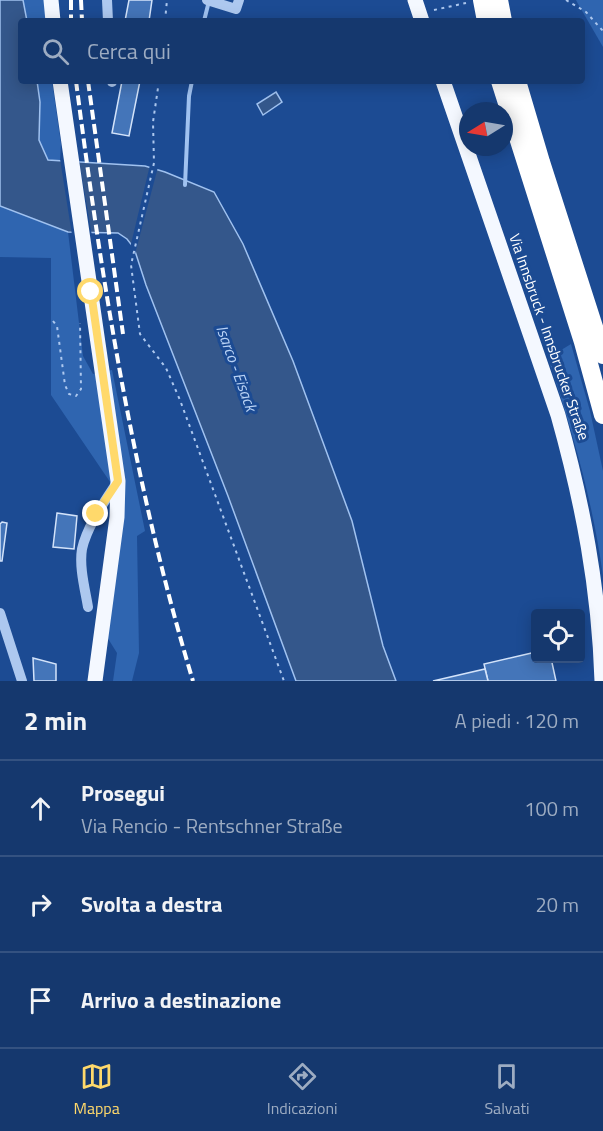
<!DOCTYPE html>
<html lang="it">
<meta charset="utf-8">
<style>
body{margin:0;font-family:"Titillium Web",sans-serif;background:#224376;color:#f1f3f6}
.controls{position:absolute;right:18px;bottom:18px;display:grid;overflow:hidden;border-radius:6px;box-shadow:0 3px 15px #0003}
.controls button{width:54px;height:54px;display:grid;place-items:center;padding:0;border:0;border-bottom:2px solid #345281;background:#15386e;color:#f1f3f6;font:30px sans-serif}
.compass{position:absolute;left:459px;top:102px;width:54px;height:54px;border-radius:50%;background:#15386e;box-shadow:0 3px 15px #0003;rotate:259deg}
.stop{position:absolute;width:18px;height:18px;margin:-14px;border:4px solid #ffd96b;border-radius:50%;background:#fff}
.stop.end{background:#ffd96b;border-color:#fff;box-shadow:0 2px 6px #0008}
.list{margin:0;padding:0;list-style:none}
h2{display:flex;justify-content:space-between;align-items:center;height:78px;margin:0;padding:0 24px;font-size:26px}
h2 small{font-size:20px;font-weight:400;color:#9dacc2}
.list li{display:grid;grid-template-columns:39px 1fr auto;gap:18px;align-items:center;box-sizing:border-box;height:96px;padding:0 24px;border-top:2px solid #345281}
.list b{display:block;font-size:22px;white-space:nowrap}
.list p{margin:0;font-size:20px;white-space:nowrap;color:#9dacc2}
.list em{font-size:20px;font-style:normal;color:#9dacc2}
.icon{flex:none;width:33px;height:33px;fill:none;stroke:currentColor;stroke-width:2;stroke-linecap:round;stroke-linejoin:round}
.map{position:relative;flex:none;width:603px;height:681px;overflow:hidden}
.search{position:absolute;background:#15386e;box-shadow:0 3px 15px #0003;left:18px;right:18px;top:18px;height:66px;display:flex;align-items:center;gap:15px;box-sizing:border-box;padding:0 21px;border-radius:6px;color:#9dacc2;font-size:22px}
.sheet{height:366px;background:#15386e}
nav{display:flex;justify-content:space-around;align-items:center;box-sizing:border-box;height:84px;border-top:2px solid #345281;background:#15386e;font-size:16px;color:#9dacc2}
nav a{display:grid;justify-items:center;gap:3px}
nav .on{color:#ffd96b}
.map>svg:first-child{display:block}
</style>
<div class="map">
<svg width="603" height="681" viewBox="0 0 603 681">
<rect width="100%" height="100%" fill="#1c4b93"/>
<g fill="#2f65b0">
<polygon points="23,0 45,0 46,21 27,21"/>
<polygon points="576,0 603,0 603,47 577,2"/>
<polygon points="37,81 52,81 61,144 60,161 48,160 39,140 40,102"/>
<polygon points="0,206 68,232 83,356 93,374 112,370 145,531 137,536 139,653 132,681 113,681 117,653 107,637 123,501 51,395 51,258 0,257"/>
<path d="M 571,344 L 590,411 L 603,471 L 603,576 C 593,502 572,429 548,358 Z"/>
</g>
<g fill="#34578b" stroke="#a0c2f0" stroke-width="1.5">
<polygon points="0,0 23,0 27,21 21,21 21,81 37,81 40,102 39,140 48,160 145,166 165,172 214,192 243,244 293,361 352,521 383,646 396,681 296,681 228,496 146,285 134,248 127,239 118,233 68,232 0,206"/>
<polygon points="276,92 282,102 263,115 257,104"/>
</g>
<g fill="#1c4b93">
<polygon points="60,159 79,160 92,236 72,235"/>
<polygon points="150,165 158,167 135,254 130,248"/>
</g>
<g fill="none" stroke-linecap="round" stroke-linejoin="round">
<g stroke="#a0c2f0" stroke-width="4">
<polyline points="204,21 209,1"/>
<polyline points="185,185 189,96 192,81"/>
</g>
</g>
<g fill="#4475b9" stroke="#d3e3fa" stroke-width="1.5">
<polygon points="129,0 152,0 149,21 125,21"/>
<polygon points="122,81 140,81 129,136 112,133"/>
<polygon points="57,513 77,516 74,549 53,547"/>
<polygon points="2,522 7,523 2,561 0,561 0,524"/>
<polygon points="536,652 536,658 551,658 556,681 488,681 484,664"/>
<polygon points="33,658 56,664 56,681 34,681"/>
<polygon points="485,669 488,681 433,681"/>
</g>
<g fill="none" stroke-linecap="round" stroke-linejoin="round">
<g stroke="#adc8ef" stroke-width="2" stroke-dasharray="3 4.5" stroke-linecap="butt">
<polyline points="566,0 586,12 603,31"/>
<polyline points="434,10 466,3"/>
<polyline points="165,21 167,0"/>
<polyline points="159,81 153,122 154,163 131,265 140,334 166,368 180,400 284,681"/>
<polyline points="53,321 57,326 65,385 69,394 76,396 81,389 80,323"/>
</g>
<g stroke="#adc8ef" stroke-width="10">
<polyline points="107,0 108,21"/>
<polyline points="207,0 236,9 239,0"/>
<polyline points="112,81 112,82"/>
<path d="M 88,607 C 85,589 79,567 82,549 C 87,526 105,501 118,481"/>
<polyline points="0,613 22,681"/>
</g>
<g stroke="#f4f8ff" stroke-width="15">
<polyline points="51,0 53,21"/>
<polyline points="415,0 422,21"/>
<polyline points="60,81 118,481 117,517 95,681"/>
<path d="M 443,81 L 558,415 C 583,504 599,588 602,681"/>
</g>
<g stroke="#fff" stroke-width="18">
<polyline points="482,0 486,21"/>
<polyline points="499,0 503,21"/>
<polyline points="500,81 583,342 603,415"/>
<polyline points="517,81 541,162 603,355"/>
</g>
<g stroke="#fff" stroke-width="4" stroke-dasharray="10 4.5" stroke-linecap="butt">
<polyline points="71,0 71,21"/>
<polyline points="81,0 82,21"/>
<path d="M 76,81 C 102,283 134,486 193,681"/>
<polyline points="88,81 123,334"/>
</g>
</g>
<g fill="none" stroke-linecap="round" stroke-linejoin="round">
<polyline stroke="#ffd96b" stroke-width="8" points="91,292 118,481 96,514"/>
</g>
<g text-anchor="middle" stroke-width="6" stroke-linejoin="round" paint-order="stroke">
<g font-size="15" fill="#fff" stroke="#1c4b93">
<text transform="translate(549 337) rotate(71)" y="5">Via Innsbruck - Innsbrucker Straße</text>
</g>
<g font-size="16" font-style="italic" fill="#b9d2f5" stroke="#1c4b93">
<text transform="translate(237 368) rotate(70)" y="6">Isarco - Eisack</text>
</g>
</g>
</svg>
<div class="controls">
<button><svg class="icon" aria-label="locate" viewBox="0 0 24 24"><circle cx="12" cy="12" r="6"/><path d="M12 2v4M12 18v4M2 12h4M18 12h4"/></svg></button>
</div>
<svg class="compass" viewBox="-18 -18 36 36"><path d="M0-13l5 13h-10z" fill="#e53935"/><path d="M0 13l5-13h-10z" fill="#9dacc2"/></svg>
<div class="stop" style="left:91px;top:292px"></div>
<div class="stop end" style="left:96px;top:514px"></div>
<div class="search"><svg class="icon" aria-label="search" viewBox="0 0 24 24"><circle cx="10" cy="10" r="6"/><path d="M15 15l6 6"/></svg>Cerca qui</div>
</div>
<section class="sheet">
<h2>2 min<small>A piedi · 120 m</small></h2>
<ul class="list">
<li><svg class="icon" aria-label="ahead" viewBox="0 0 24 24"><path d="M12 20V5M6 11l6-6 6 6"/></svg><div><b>Prosegui</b><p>Via Rencio - Rentschner Straße</p></div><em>100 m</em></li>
<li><svg class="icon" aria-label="right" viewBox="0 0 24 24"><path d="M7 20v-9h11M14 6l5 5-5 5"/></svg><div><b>Svolta a destra</b></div><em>20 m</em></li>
<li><svg class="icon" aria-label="arrive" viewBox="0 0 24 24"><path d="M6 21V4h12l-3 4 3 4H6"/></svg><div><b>Arrivo a destinazione</b></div></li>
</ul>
</section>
<nav>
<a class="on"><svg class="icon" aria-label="map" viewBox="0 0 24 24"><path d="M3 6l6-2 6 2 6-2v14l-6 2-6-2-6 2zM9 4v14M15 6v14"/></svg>Mappa</a>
<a><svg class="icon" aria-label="directions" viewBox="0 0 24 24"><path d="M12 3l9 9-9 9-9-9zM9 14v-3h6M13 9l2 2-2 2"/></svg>Indicazioni</a>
<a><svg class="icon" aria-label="saved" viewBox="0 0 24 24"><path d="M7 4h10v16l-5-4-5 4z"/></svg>Salvati</a>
</nav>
